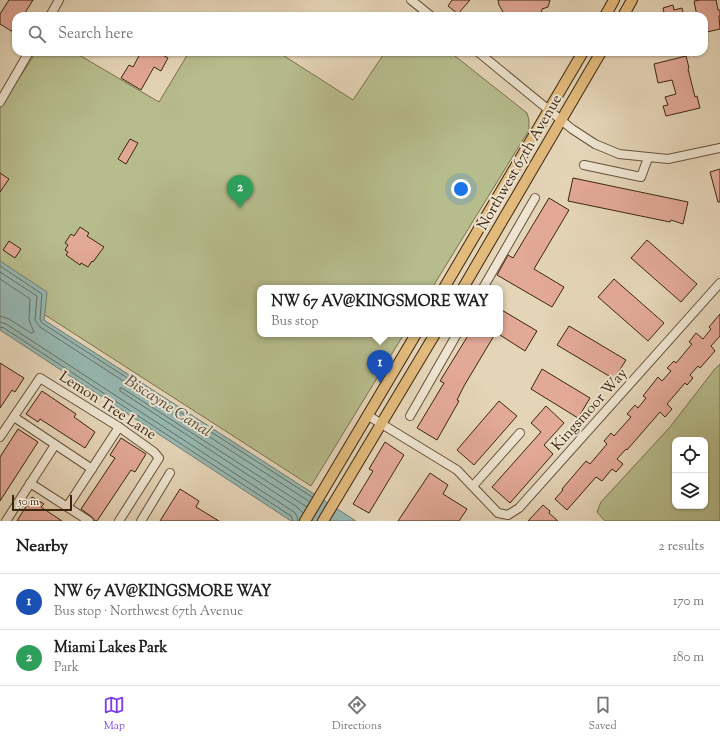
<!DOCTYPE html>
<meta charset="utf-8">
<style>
body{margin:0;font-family:"Sorts Mill Goudy",serif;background:#f2f2f2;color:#222}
.controls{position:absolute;right:12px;bottom:12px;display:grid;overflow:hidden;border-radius:8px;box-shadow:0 1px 3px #0004}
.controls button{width:36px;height:36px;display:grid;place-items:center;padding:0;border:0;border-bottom:1px solid #e0e0e0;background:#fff;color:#222;font:20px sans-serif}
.scale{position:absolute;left:12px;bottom:10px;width:60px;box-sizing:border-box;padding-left:4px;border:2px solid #3c260e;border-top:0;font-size:11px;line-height:14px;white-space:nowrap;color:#3c260e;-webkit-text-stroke:3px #eee4d1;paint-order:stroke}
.you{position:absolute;left:461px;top:189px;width:14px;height:14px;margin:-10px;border:3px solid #fff;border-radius:50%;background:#1a73e8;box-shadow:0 0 0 6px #1a73e833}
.badge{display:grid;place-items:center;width:26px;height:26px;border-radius:50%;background:#7c3aed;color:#fff;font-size:13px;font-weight:700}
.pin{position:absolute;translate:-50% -33px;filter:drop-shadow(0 1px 2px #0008)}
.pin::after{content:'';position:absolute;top:21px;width:14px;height:12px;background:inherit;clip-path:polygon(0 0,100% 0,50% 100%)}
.popup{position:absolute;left:257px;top:285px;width:246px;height:52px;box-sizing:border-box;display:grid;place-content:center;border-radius:8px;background:#fff;filter:drop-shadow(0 1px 3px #0005);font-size:13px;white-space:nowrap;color:#767676}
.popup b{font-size:15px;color:#222}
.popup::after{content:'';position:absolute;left:50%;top:100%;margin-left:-8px;border:8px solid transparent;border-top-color:#fff}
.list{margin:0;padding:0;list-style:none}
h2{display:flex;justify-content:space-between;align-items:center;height:52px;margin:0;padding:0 16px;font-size:17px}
h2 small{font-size:13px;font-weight:400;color:#767676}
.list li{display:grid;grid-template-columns:26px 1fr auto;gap:12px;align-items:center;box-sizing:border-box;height:56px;padding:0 16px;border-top:1px solid #e0e0e0}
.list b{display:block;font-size:15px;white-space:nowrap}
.list p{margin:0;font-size:13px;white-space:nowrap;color:#767676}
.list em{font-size:13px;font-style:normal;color:#767676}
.icon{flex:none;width:22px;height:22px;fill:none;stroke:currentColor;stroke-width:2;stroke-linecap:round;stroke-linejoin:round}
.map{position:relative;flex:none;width:720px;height:521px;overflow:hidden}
.search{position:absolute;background:#fff;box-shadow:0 1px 3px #0004;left:12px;right:12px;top:12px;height:44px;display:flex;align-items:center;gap:10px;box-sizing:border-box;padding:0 14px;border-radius:12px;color:#767676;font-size:15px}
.sheet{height:164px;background:#fff}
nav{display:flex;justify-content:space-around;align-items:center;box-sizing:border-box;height:56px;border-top:1px solid #e0e0e0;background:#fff;font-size:11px;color:#767676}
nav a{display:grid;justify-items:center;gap:2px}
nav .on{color:#7c3aed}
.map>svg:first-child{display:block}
</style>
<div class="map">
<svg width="720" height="521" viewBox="0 0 720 521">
<rect width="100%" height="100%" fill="#e5d5b8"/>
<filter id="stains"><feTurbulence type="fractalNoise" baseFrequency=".005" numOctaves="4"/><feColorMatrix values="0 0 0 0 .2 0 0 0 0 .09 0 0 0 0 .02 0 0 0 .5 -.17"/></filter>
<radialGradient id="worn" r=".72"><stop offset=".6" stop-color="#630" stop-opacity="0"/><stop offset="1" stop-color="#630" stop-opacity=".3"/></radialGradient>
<g fill="#b7bc8d" stroke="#7a714e" fill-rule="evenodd">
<polygon points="36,52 74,52 159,102 189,52 278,52 353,100 385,52 450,52 527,113 529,120 529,130 432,288 260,288 260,334 404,334 311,486 0,286 0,108"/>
<path d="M 720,364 L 720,521 L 605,521 L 597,512 L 601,502 L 670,427 L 714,370 ZM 675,440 L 705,440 L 705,506 L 675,506 Z"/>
</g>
<polygon fill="#96b8b3" stroke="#727e71" points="0,261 47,292 44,320 356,521 291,521 0,330"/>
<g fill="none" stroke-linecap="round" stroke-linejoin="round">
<g stroke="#696f60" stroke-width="1">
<polyline points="0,266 42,294 40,319 42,323 312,497"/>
<polyline points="0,272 37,296 35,320 40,327 310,502"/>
<polyline points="0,279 30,299 29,320 34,332 31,333 9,319 0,316"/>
<polyline points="0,322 6,324 294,512 297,516 298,521"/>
<polyline points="0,327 4,328 291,516 293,521"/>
<polyline points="303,513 297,507 120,391 120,388 122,388 307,507"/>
</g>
</g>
<g fill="#e3a997" stroke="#3c260e">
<polygon points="9,0 33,0 23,16 16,16 16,28 13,32 0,24 0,14"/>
<polygon points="452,0 470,0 458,14 448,6"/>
<polygon points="498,0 550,0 548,7 542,9 541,16 514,16 513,14 507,15 503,12 499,5"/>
<polygon points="700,0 716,0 718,10 720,10 720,16 719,16 720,29 707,32 706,29 704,30 704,16 697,16 694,1"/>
<polygon points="673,5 674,10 682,8 684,16 660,16 660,13 664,12 663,8"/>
<polygon points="141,52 157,52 168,58 161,71 154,67 141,90 121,78 129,65 133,67"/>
<polygon points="686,56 689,68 688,69 695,97 697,96 700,108 666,116 663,106 668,105 665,97 676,94 672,80 658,83 654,64"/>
<polygon points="130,139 138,143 126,164 118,159"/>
<polygon points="720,169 720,202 718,202 710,172"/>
<polygon points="0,173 9,179 0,192"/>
<polygon points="573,178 688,202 683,224 671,220 670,222 568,201"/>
<polygon points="549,198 569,210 534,269 564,287 552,307 497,275 508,255 513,258"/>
<polygon points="80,227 89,233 87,236 104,247 93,262 92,261 88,267 81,263 80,265 66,255 68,252 65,250 68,245 65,243 71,234 74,236"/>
<polygon points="647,240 697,284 681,302 631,258"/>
<polygon points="9,241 21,249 15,258 3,250"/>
<polygon points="614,279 664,323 648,341 598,297"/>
<polygon points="500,309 537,331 525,351 500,335"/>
<polygon points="720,314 720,336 711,346 715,351 700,368 698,366 690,375 693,378 687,385 685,383 667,404 672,409 665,417 660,412 627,450 626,449 617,459 623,464 616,472 612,469 602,481 596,477 567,510 555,499 563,490 562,489 586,461 590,464 607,444 604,441 611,433 614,436 631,417 627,414 635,405 638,408 646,398 643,396 658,377 662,381 671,371 667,368 674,361 676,363 692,344 689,342 696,333 703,339 711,329 709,327"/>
<polygon points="569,326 626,360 614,379 557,345"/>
<polygon points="469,334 495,334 464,386 457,400 459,401 437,440 417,428 444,383 440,381"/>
<polygon points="0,363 24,378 15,392 12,390 0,408"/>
<polygon points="542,369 590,398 578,418 531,389"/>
<polygon points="42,391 76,414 74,417 95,432 85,448 40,419 38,422 26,414"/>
<polygon points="499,401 517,416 474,465 457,450"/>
<polygon points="546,406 564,423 544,445 553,454 510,503 492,487 541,432 531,423"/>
<polygon points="18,429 38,442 0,501 0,457"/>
<polygon points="121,438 146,454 135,472 131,470 97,521 95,521 92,517 81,509 115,458 110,455"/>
<polygon points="385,442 404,455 369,513 353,504 373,471 369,469"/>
<polygon points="430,473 448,485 443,494 467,509 459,521 398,521"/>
<polygon points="180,489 199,501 196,507 219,521 160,521"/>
<polygon points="32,497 44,504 41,507 62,521 17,521"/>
<polygon points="543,505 550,511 549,513 558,521 528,521"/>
</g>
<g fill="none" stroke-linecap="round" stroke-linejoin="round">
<defs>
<g id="minor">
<polyline points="411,0 431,16"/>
<polyline points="50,16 59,0"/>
<polyline points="478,52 572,129 595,144 619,154 668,159 720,148"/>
<polyline points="0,102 29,52"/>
<polyline points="584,165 641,177 648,158"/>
<polyline points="483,288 535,198"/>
<polyline points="367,415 457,470 498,513 508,515 519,508 720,283"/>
<polyline points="410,416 457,334"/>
<polyline points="14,417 92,469"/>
<polyline points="0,437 40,378 119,427 154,452 159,458 119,521"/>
<polyline points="30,483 89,521"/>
<polyline points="473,486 520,433"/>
<polyline points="67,507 119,427"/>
<polyline points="6,521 55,445"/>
<polyline points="141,521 170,473"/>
</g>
<g id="major">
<polyline points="605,16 614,0"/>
<polyline points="623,16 632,0"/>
<polyline points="444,288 583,52"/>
<polyline points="463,288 601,52"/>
<polyline points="305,521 416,334"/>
<polyline points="323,521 435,334"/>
</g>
</defs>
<use href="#minor" stroke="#665238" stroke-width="10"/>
<use href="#major" stroke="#3c260e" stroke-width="12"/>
<use href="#minor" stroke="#eee4d1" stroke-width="8"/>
<use href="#major" stroke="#e2ba7c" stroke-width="10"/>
</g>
<g text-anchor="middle" stroke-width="4" stroke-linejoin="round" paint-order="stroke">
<g font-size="15" fill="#3c260e" stroke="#eee4d1">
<text transform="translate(519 162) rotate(-60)" y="5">Northwest 67th Avenue</text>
<text transform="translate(108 405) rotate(33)" y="5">Lemon Tree Lane</text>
<text transform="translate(589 409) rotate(-48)" y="5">Kingsmoor Way</text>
</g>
<g font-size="16" font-style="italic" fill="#524a37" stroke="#eee4d1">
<text transform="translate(169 405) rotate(33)" y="6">Biscayne Canal</text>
</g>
</g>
<rect width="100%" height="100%" filter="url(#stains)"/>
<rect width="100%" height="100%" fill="url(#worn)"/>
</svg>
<div class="controls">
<button><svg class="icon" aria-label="locate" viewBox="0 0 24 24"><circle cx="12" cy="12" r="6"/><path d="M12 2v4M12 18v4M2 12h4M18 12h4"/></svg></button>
<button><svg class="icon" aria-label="layers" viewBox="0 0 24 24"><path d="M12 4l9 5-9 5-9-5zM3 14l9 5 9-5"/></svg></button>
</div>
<div class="scale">50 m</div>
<div class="you"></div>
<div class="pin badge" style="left:380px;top:383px;background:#1a4fb4">1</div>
<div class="popup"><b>NW 67 AV@KINGSMORE WAY</b>Bus stop</div>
<div class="pin badge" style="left:240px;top:208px;background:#2e9e5b">2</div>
<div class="search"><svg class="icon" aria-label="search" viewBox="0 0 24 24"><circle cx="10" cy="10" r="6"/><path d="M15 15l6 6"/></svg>Search here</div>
</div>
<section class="sheet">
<h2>Nearby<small>2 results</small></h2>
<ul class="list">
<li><span class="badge" style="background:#1a4fb4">1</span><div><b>NW 67 AV@KINGSMORE WAY</b><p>Bus stop · Northwest 67th Avenue</p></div><em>170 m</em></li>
<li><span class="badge" style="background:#2e9e5b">2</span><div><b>Miami Lakes Park</b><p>Park</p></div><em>180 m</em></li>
</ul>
</section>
<nav>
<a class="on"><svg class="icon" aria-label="map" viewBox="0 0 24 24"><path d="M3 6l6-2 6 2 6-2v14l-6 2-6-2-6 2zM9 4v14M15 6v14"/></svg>Map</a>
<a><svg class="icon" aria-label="directions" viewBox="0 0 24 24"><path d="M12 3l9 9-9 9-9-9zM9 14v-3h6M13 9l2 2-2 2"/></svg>Directions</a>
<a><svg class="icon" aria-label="saved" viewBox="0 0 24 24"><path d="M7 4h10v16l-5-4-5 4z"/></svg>Saved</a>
</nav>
